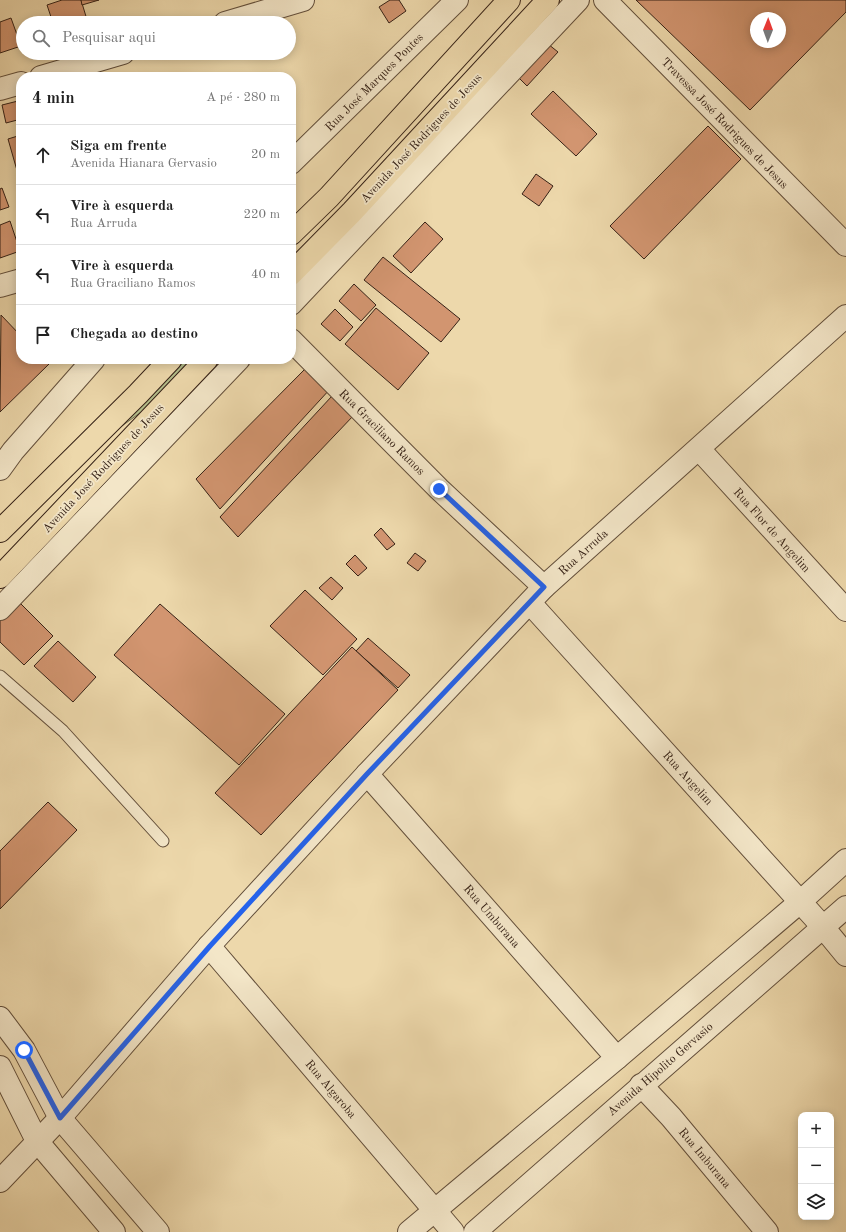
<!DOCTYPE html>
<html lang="pt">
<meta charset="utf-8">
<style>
body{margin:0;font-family:"Old Standard TT",serif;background:#f2f2f2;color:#222}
.controls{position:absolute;right:12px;bottom:12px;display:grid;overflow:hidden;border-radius:8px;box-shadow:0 2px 10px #0003}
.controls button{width:36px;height:36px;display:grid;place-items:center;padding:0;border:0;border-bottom:1px solid #e0e0e0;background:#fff;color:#222;font:20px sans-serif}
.compass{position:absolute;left:750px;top:12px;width:36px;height:36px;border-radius:50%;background:#fff;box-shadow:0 2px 10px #0003;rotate:1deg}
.stop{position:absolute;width:12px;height:12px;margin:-9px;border:3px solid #2563eb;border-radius:50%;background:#fff}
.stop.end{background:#2563eb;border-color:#fff;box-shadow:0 1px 4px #0008}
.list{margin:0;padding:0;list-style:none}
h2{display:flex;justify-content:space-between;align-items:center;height:52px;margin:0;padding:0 16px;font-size:17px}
h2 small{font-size:13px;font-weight:400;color:#767676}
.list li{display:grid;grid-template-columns:26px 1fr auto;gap:12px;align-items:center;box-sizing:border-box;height:60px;padding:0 16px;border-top:1px solid #e0e0e0}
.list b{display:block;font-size:15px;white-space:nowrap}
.list p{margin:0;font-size:13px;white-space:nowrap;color:#767676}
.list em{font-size:13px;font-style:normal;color:#767676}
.icon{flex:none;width:22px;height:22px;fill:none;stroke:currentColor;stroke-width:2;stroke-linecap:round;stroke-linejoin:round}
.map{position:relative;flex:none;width:846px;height:1232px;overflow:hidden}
.search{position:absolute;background:#fff;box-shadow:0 2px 10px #0003;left:16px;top:16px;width:280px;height:44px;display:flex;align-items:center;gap:10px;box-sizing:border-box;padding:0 14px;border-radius:22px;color:#767676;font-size:15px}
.panel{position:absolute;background:#fff;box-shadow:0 2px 10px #0003;left:16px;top:72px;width:280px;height:292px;border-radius:16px}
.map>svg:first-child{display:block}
</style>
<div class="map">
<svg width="846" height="1232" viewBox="0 0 846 1232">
<rect width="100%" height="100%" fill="#edd8ab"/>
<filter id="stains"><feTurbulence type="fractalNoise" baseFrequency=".005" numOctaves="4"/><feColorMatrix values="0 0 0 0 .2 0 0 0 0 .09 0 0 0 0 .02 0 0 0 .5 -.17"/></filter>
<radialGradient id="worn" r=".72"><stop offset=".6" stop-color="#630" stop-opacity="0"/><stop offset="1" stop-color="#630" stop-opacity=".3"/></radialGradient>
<polygon fill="#b5bf8c" stroke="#757051" points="171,359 201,359 192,375 71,463"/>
<g fill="#d29570" stroke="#352116" fill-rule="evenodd">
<polygon points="62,0 81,0 88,23 53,23 47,5"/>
<polygon points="81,0 99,0 82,5"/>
<polygon points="390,0 399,0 406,11 389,23 379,7"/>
<path d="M 636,0 L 846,0 L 846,12 L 750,110 ZM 756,18 L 780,18 L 780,42 L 756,42 Z"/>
<polygon points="11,18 21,46 0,53 0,22"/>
<polygon points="548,44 558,52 527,86 519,78"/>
<polygon points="553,91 597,134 576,156 531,114"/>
<polygon points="18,101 21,119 6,123 2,105"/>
<polygon points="708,126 741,159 644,259 610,226"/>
<polygon points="21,135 21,166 16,167 8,139"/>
<polygon points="21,166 21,183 16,167"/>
<polygon points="536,174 553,186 539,206 522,194"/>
<polygon points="2,188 9,207 0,210 0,189"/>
<polygon points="10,221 20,251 0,258 0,225"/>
<polygon points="425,222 443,239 411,273 393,256"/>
<polygon points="383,257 460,319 441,342 364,280"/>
<polygon points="354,284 376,305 361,321 339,301"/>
<polygon points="376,308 429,353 398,390 345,344"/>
<polygon points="335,309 353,327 340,341 321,324"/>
<polygon points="1,315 21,336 21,359 44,359 49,364 0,412"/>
<polygon points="307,367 331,388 220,509 196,479"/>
<polygon points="332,396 354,415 238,537 220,517"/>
<polygon points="381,528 395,544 387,550 374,535"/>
<polygon points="415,553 426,561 418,571 407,563"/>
<polygon points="355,555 367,568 358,576 346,564"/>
<polygon points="331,577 343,588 332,600 319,588"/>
<polygon points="305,590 357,639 323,675 270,626"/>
<polygon points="18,601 53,636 24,665 0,642 0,619"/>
<polygon points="160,604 285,714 239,765 114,655"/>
<polygon points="368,638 410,675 398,688 356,651"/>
<polygon points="58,641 96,677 73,702 34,666"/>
<polygon points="352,647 398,690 261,835 215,793"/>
<polygon points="48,802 77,830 0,909 0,851"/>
</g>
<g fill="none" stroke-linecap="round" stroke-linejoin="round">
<defs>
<polyline id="service" points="0,676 63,731 163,841"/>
<g id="minor">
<polyline points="605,0 846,245"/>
<polyline points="225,23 303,0"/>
<polyline points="41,77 123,53"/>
<polyline points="0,89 21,83"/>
<polyline points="291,163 457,0"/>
<polyline points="0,286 21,280"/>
<polyline points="291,304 578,0"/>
<polyline points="291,340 439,489 544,587"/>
<polyline points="699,449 846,610"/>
<polyline points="0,469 13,451 94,359"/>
<polyline points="530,603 823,927 846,955"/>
<polyline points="0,609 239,359"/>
<polyline points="367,774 617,1058"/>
<polyline points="209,946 453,1232"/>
<polyline points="0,1018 24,1050 60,1118 158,1232"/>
<polyline points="0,1067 37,1141 114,1232"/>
<polyline points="641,1085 671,1117 767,1232"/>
<polyline points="0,1181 60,1118 209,946 367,774 544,587 846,316"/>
<polyline points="409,1232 617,1058 800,902 846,860"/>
<polyline points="475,1232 846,907"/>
</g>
<g id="primary">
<polyline points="291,234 329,197 509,0"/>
<polyline points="291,274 352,212 548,0"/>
<polyline points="0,531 138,394 171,359"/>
<polyline points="0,577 207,359"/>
</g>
</defs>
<use href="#service" stroke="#634f3b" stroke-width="13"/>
<use href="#minor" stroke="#634f3b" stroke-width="24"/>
<use href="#primary" stroke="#352116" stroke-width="24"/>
<use href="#service" stroke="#f3e6c8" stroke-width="11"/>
<use href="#minor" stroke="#f3e6c8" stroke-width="22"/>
<use href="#primary" stroke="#edd8ab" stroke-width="22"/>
</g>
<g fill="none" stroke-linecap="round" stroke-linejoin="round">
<polyline stroke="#2563eb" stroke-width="5" points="24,1050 60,1118 210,946 367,774 544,587 439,489"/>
</g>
<g text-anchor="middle" stroke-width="3.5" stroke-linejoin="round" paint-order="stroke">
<g font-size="12" fill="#352116" stroke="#f3e6c8">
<text transform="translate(374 82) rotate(-45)" y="4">Rua José Marques Pontes</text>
<text transform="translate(725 123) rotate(46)" y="4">Travessa José Rodrigues de Jesus</text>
<text transform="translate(421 138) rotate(-47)" y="4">Avenida José Rodrigues de Jesus</text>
<text transform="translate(382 432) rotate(45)" y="4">Rua Graciliano Ramos</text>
<text transform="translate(103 468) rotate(-47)" y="4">Avenida José Rodrigues de Jesus</text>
<text transform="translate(772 530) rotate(48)" y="4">Rua Flor de Angelim</text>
<text transform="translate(583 552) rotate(-42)" y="4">Rua Arruda</text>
<text transform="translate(688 778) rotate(48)" y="4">Rua Angelim</text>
<text transform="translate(492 916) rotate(49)" y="4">Rua Umburana</text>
<text transform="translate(660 1069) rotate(-41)" y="4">Avenida Hipolito Gervasio</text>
<text transform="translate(331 1089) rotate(50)" y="4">Rua Algaroba</text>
<text transform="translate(705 1158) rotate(50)" y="4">Rua Imburana</text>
</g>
</g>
<rect width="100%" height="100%" filter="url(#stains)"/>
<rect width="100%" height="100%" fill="url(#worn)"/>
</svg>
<div class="controls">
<button>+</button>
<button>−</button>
<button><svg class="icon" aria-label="layers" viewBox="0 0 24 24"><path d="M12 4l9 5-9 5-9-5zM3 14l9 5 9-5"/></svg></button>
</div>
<svg class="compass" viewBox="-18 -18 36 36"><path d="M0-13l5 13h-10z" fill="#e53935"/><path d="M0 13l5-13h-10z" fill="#767676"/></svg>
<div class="stop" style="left:24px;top:1050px"></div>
<div class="stop end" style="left:439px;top:489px"></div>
<div class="search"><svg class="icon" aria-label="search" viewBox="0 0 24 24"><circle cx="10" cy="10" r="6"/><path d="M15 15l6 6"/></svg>Pesquisar aqui</div>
<section class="panel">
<h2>4 min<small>A pé · 280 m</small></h2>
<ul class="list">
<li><svg class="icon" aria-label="ahead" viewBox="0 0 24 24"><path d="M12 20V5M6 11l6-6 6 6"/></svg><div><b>Siga em frente</b><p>Avenida Hianara Gervasio</p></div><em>20 m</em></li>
<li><svg class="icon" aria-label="left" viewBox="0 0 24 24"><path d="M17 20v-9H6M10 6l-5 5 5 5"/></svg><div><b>Vire à esquerda</b><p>Rua Arruda</p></div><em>220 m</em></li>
<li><svg class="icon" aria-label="left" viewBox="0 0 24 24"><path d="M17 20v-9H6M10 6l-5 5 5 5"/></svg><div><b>Vire à esquerda</b><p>Rua Graciliano Ramos</p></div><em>40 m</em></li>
<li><svg class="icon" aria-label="arrive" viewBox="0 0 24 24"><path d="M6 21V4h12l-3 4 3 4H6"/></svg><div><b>Chegada ao destino</b></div></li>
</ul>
</section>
</div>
